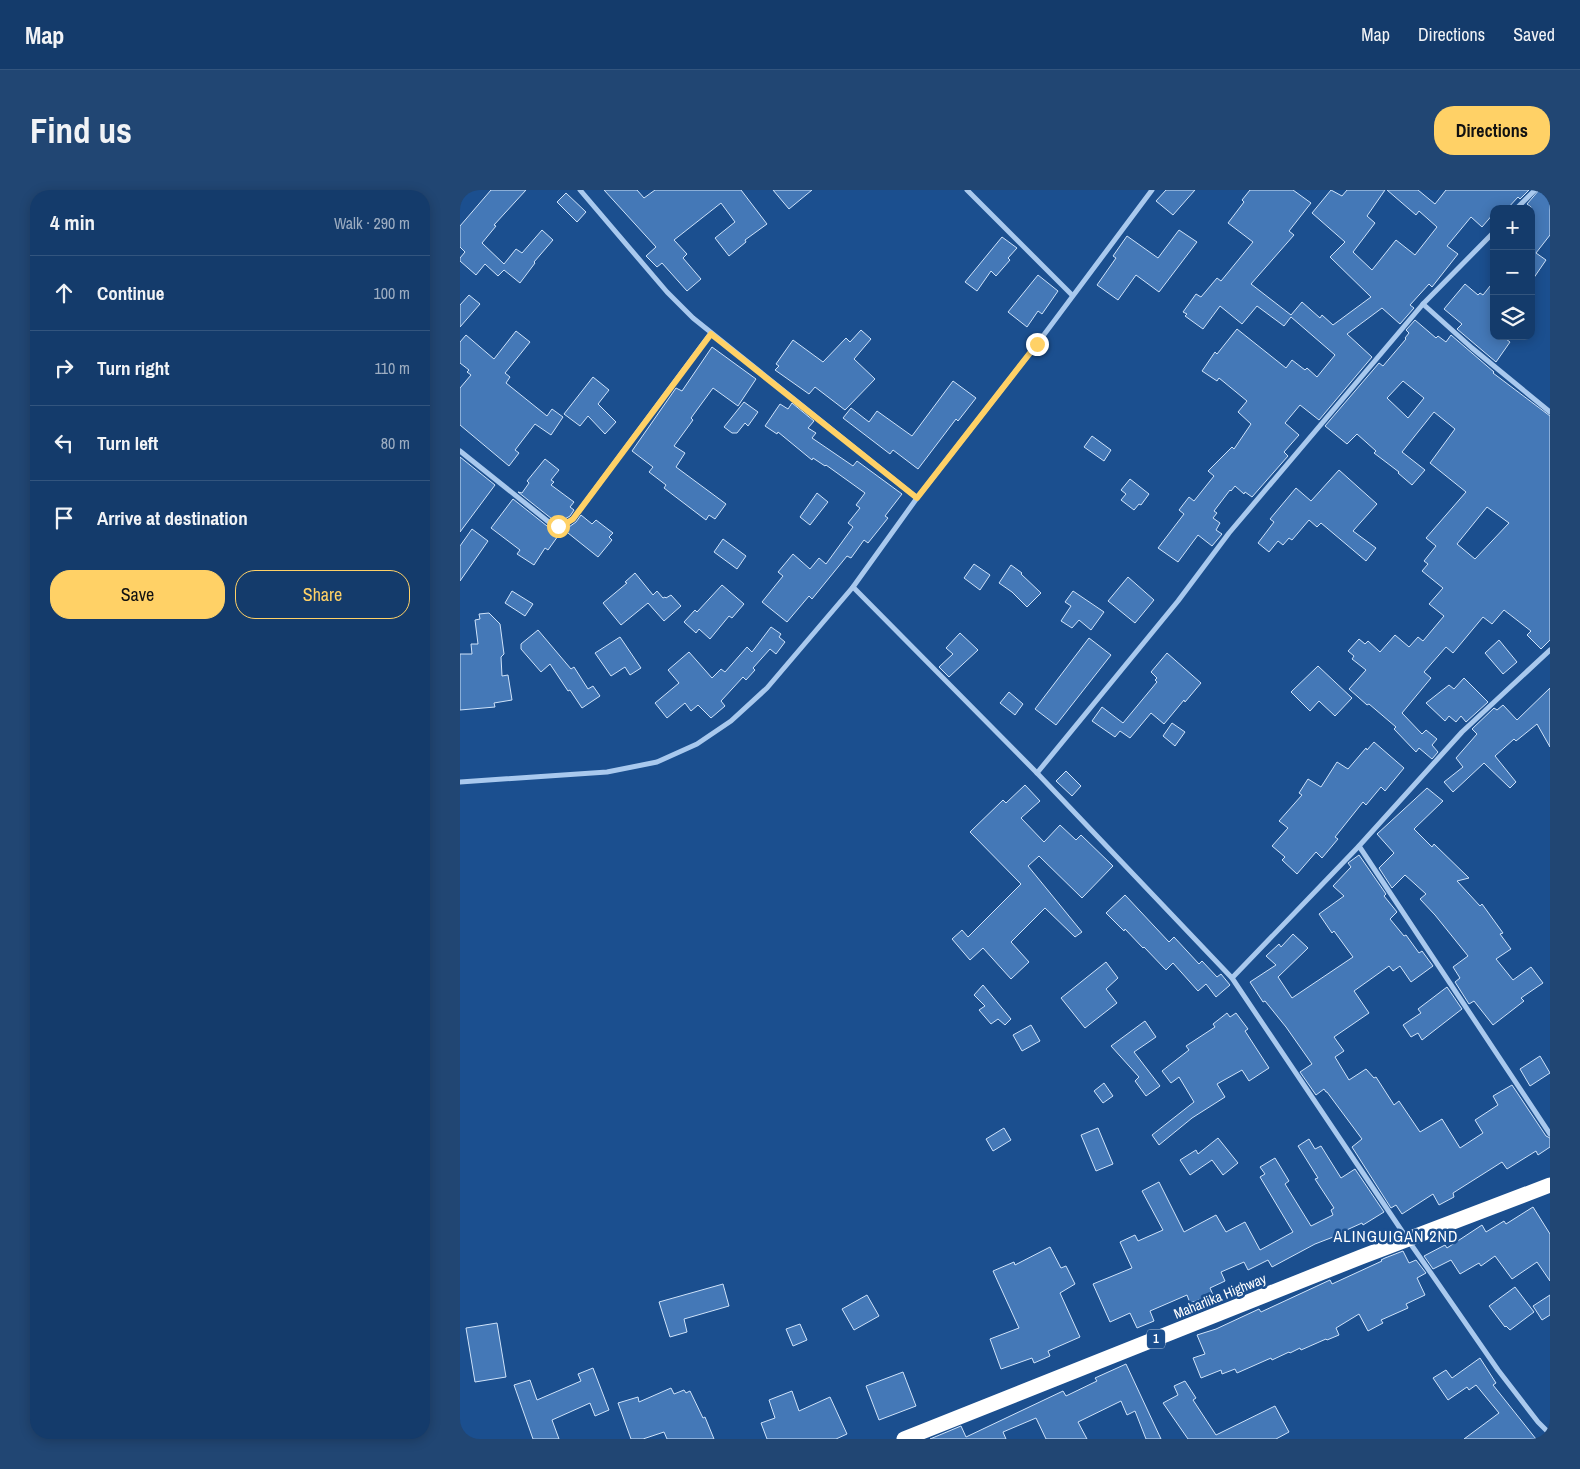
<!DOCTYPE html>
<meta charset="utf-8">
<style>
body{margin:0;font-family:"Archivo Narrow",sans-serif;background:#214673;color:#f1f3f6}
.controls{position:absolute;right:15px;top:15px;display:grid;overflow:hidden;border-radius:10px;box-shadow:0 2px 12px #0003}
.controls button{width:45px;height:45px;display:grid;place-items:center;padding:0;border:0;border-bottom:1px solid #33557e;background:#143b6b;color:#f1f3f6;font:25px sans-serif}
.stop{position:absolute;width:15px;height:15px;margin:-11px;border:4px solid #ffd166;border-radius:50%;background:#fff}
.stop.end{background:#ffd166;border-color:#fff;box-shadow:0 1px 5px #0008}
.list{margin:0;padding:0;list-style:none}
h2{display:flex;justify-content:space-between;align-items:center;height:65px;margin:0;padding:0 20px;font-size:21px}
h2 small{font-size:16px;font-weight:400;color:#9dadc1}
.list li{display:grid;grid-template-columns:32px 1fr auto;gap:15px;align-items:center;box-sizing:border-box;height:75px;padding:0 20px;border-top:1px solid #33557e}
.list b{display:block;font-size:19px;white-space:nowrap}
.list em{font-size:16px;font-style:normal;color:#9dadc1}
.actions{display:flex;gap:10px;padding:15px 20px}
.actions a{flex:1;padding:11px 0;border:1px solid #ffd166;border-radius:20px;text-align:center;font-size:18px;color:#ffd166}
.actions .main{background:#ffd166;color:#111}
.icon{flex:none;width:28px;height:28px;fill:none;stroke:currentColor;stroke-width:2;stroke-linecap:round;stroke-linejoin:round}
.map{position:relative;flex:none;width:1090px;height:1249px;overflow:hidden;border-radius:20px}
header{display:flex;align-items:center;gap:30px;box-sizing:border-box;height:70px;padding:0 25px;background:#143b6b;border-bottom:1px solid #33557e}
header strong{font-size:24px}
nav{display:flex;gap:28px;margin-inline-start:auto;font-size:18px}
.intro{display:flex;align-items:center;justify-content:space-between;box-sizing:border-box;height:120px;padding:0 30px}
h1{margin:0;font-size:35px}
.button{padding:12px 22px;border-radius:20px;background:#ffd166;color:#111;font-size:18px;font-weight:700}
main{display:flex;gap:30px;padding:0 30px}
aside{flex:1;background:#143b6b;border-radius:20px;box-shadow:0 2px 12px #0003}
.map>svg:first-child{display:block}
</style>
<header>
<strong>Map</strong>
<nav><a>Map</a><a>Directions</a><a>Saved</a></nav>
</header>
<div class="intro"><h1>Find us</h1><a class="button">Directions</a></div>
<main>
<aside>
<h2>4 min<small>Walk · 290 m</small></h2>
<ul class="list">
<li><svg class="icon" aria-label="ahead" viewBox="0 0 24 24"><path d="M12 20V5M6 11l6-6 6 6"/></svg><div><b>Continue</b></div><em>100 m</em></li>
<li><svg class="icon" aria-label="right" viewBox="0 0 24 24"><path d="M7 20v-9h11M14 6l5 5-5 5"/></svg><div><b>Turn right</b></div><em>110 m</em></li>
<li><svg class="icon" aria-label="left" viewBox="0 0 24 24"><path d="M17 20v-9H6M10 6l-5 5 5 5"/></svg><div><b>Turn left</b></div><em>80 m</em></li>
<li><svg class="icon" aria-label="arrive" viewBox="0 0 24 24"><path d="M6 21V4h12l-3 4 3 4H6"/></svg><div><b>Arrive at destination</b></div></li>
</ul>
<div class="actions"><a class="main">Save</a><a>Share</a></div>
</aside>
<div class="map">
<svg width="1090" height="1249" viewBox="0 0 1090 1249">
<rect width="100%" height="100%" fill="#1b4f8f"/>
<g fill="#4478b7" stroke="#cfe3fa" fill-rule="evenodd">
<polygon points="31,0 66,0 34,35 36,36 22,53 44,74 56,59 62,63 82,40 93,50 74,72 75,73 60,93 44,80 38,86 25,74 16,85 0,71 0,68 5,62 0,57 0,36"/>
<polygon points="144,0 177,0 184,8 195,0 281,0 307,34 285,50 286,52 269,66 255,48 275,32 261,13 214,50 227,64 223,68 241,89 227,101 202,73 197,77 186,66 196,57"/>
<polygon points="313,0 352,0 329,19"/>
<polygon points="706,0 735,0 713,25 696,11"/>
<polygon points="790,0 833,0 851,13 829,41 834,45 791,94 831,125 842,112 860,128 862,125 873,135 911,107 870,67 885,52 852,23 871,0 882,6 887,0 925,0 907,26 915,33 893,62 912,80 936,50 955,65 977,37 959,21 956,25 927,0 958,0 975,14 986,0 1069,0 1060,9 1058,7 1047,19 1034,19 1034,23 1022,37 1011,27 987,56 998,64 972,97 969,94 950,115 954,118 940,134 922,118 887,144 912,167 859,230 840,215 825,233 839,245 824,262 828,266 792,307 785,302 784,304 775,296 771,301 770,300 754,321 757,323 753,328 760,333 756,340 762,344 752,356 738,345 718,372 698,358 724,324 719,320 729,307 734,311 754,286 748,281 772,257 774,259 791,234 778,222 787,211 759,188 757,191 742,181 755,162 757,164 777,139 826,178 832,170 845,180 847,178 857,187 875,165 831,127 824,136 797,116 782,134 760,116 743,139 725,126 727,124 723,122 736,104 741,107 757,88 761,91 793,52 768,33 784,12 782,10"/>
<polygon points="1079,0 1090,0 1090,45 1076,63 1086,70 1071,92 1071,17 1067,14"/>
<polygon points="106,3 126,22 117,32 97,12"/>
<polygon points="719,40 737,52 699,102 676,85 658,110 637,95 656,68 653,66 667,46 698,68"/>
<polygon points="542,47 557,58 548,68 550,70 536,86 531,81 517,101 505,92"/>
<polygon points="578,85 598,101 582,124 578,121 567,137 548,122"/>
<polygon points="1034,91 1034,146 1042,146 1050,152 1036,172 997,139 1002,134 984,119 1005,94 1018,105 1020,103 1023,105"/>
<polygon points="9,105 20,114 0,137 0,115"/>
<path d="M 955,130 L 976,148 L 978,146 L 986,152 L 991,145 L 1034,182 L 1033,183 L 1090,226 L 1090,450 L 1081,459 L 1067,445 L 1071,441 L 1044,420 L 1032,434 L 1023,427 L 993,463 L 986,457 L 964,482 L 971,488 L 942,523 L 962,544 L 966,540 L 977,549 L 972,555 L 978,562 L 972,569 L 959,558 L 956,562 L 934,539 L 936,537 L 909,514 L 907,515 L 889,499 L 906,480 L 892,469 L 894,466 L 888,461 L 899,449 L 905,454 L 908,451 L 920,462 L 935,445 L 949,457 L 958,447 L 963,451 L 984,426 L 969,414 L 983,398 L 962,381 L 968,374 L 964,371 L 976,356 L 966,348 L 1006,302 L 970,273 L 995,239 L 974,222 L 942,262 L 965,280 L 952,295 L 938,283 L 939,282 L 914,263 L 916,261 L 897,244 L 887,254 L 865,236 L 919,173 L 923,176 L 946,149 L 945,148 L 949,143 L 946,140 ZM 943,191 L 964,208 L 948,228 L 927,208 ZM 1027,317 L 1049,333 L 1015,369 L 997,354 Z"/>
<polygon points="401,140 411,149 394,169 415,189 385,220 355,197 349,204 315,180 319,176 316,174 333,150 363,172 386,148 390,152"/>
<polygon points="56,141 70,152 45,183 50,187 46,193 87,226 92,219 103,227 91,245 75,234 55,260 59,263 49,276 0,235 0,198 11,185 7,182 9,180 0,173 0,152 6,145 34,169"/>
<polygon points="252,157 296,189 278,216 253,198 231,228 233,230 214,256 225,263 216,277 266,314 255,329 249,325 246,330 204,298 206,295 189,282 193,277 172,261 216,198 222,201"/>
<polygon points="133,187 149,200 138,214 156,232 145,244 128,226 120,236 104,224"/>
<polygon points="493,191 516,208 498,231 496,229 458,279 433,260 430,264 383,228 391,218 409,232 417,221 452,246"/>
<polygon points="284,212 298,222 288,236 285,233 277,243 272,243 264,237"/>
<polygon points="332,213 354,231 348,238 356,243 352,248 393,276 397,271 442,304 425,326 428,328 408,353 404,350 391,368 387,366 352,409 349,406 327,432 302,412 323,386 318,382 333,364 350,379 359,368 366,374 393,337 388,333 400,318 396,315 405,303 366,275 365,276 353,268 352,270 318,242 317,244 305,236 320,214 328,219"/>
<polygon points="632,246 651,260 644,271 624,257"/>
<polygon points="0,267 35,295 0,342"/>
<polygon points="85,269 99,280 91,290 94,292 91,295 114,312 110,317 114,320 110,326 103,330 92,329 58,302 62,303 69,293 67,291"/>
<polygon points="879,280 917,314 893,341 916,358 906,371 861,333 857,337 849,330 832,350 829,348 823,355 818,351 809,362 798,353 814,332 810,329 836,298 851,311"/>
<polygon points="670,289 689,304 681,315 679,314 674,320 661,310 666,304 661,300"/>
<polygon points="357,303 368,312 350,335 340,327"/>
<polygon points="53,309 87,336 92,338 100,339 109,337 116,332 121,325 132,334 136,330 153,343 149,347 152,350 138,367 103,339 88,360 85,358 74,375 57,364 60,360 31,338"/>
<polygon points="12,339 28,351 0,391 0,356"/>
<polygon points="263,349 286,366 277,379 254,362"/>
<polygon points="514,374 530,385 520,400 504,388"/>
<polygon points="551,375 562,383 561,384 581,403 567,417 552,402 539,393"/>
<polygon points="175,383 193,405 197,401 203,408 205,407 206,408 211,405 221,416 204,431 188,413 161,435 143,413 167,393 165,392"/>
<polygon points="668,387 694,410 675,433 648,411"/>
<polygon points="262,395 284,414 272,428 269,426 250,449 239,439 236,443 224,432 235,420 237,422"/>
<polygon points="52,401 73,414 65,426 45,413"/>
<polygon points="613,401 644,422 631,440 619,430 612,438 601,431 611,416 605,412"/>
<polygon points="29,423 40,434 44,464 41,467 42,486 48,485 52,510 34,513 35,517 0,520 0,464 12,464 11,454 18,454 15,430 20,429 19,424"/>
<polygon points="311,437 321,444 319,447 325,452 316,464 310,459 293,478 295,480 286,490 283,487 261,511 265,516 251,528 238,515 231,521 225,513 207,528 195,513 219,493 208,480 229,462 252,488 261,479 265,482 287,457 292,462"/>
<polygon points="78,440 111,479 114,477 128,499 133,496 140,506 122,518 110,500 108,501 90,474 81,482 61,459 61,454"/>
<polygon points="500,443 518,460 489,487 479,477 493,464 486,458"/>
<polygon points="160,447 181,478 170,485 165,477 151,486 135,463"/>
<polygon points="629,448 651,465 596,535 575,519"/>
<polygon points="1039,450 1057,472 1043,484 1025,463"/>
<polygon points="707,463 741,493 725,512 724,510 704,534 691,523 670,548 660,541 655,547 632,531 642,517 663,533 697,492 695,490 697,488 691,482"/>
<polygon points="858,476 892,508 875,526 859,511 850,521 831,502"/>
<polygon points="1004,488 1028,512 1006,532 1001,526 996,532 989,526 985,531 966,513 989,495 994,499"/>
<polygon points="1090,498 1090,557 1077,534 1056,551 1054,549 1035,566 1056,592 1050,598 1024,573 993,602 984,592 1003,577 996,568 1017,544 1012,539 1034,518 1037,520 1043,515 1057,530"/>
<polygon points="549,502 563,514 555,525 540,513"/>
<polygon points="712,533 725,542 715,556 703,546"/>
<polygon points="914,552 944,578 925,601 921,597 906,615 903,612 875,647 878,649 862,668 856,662 837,684 822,670 825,667 812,656 828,638 819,631 842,605 839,603 848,589 861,597 877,572 888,579 906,558 907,560"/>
<polygon points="606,581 621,596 612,606 596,591"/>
<polygon points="565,595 580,611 561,628 584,652 600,635 616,650 621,645 653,676 622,708 579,666 568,676 622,742 615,747 585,718 551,752 569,772 551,789 523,758 510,770 492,749 502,740 508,747 561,694 510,642 543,610 546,613"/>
<polygon points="967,598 983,611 954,639 972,657 974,654 1009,688 997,691 1020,716 1022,714 1043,743 1040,744 1051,759 1036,769 1053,790 1071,777 1083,793 1061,808 1064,811 1033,835 1014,811 1009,814 995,792 1000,788 993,777 1008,766 975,725 960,709 966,704 945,685 932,698 919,678 934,663 917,644"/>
<polygon points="899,665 926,704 924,706 937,722 930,729 944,746 946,745 959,763 962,761 973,776 951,792 940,776 933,781 929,776 894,801 909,823 874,847 884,861 875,867 889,890 906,879 914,888 916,887 934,915 939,911 960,942 982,929 1000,958 1023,943 1015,930 1038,915 1033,906 1052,895 1086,946 1090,948 1090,957 1078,965 1076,961 1047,979 1042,972 993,1003 994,1007 979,1015 973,1004 942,1024 936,1015 931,1018 892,957 902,949 867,902 866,902 864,899 856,905 840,882 852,874 826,837 805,811 803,812 790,792 816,775 806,766 819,754 821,757 833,744 848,758 818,787 832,808 893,767 874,741 872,743 859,724 884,706 873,696 891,677 888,673"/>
<polygon points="665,705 709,752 714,747 739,774 742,771 757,787 761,784 770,795 756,807 746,794 738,801 713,773 706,780 684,757 683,758 665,739 664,741 646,723"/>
<polygon points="646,772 658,788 646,799 657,813 625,838 601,808"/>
<polygon points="523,795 551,829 545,835 538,829 531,834 519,820 525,816 514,805"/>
<polygon points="987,797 1002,819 962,850 958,843 951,847 943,835 961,823 958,819"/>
<polygon points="767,823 770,827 776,823 788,839 785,841 809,878 789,891 782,880 757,894 765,907 732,928 699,955 692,945 734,912 719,887 711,893 702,881 729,860 726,856 755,837 753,834"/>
<polygon points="685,831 696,847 674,862 700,896 686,906 675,891 679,887 651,856"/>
<polygon points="571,835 580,851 562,861 553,845"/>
<polygon points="1080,866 1090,883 1070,896 1060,879"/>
<polygon points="644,893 653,906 643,913 634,901"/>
<polygon points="544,938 551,950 533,961 526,949"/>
<polygon points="638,938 653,974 636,981 621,945"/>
<polygon points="758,948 778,973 763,985 752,970 730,985 720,970 736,960 738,964"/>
<polygon points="849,949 855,959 861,956 881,988 895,979 924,1022 903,1035 902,1033 880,1043 881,1044 855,1054 812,1077 808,1070 788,1080 784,1072 761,1082 765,1091 750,1098 753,1105 730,1113 727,1105 690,1121 694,1131 677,1138 670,1123 650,1132 633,1094 672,1078 660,1052 675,1045 678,1051 703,1040 682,1001 699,992 724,1042 756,1025 766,1042 785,1032 800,1060 833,1042 800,987 805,984 800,977 815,968 829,991 825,994 851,1036 873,1025 871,1020 874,1018 855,989 858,988 838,956"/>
<polygon points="1073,1017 1090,1044 1090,1091 1077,1072 1052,1089 1035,1066 1021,1076 1019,1073 1000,1084 991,1070 973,1079 964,1066 985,1055 987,1058 1022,1035 1026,1042 1044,1031 1046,1034"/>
<polygon points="590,1057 601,1078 606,1076 615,1094 600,1103 620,1147 588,1161 590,1166 574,1173 572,1168 541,1179 530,1149 559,1138 533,1081 554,1072 555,1075"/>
<polygon points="943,1061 949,1073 956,1070 966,1083 957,1088 965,1105 946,1114 948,1118 921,1130 923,1133 908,1141 899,1124 876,1138 879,1145 867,1150 866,1149 841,1160 840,1158 830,1163 829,1162 812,1170 811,1168 777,1183 775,1179 762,1184 761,1180 741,1188 733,1168 745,1164 737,1145 756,1139 799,1119 801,1122 870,1090 872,1094 922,1071 921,1070 925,1068"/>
<polygon points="263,1094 269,1116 224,1129 227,1142 210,1147 199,1112"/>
<polygon points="1055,1097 1074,1122 1050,1140 1046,1136 1045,1137 1029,1116"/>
<polygon points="407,1105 419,1126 394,1140 382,1119"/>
<polygon points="1090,1105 1090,1125 1082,1130 1073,1116"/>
<polygon points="37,1133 46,1187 15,1192 6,1138"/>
<polygon points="340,1134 347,1150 333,1156 326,1139"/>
<polygon points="1020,1168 1036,1193 1033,1195 1076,1249 1004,1249 1039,1223 1016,1195 1009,1200 1007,1197 988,1210 973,1188 986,1180 992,1188"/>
<polygon points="666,1174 701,1249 686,1249 675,1221 667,1225 661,1211 618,1232 627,1249 586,1249 576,1228 543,1242 546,1249 470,1249 501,1236 506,1247 603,1201 606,1206 637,1191 635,1188"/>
<polygon points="133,1178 149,1220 135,1226 130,1213 92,1230 99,1249 73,1249 54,1195 70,1190 77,1210 121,1191 118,1184"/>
<polygon points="443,1182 456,1216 419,1230 406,1196"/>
<polygon points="725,1191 736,1208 733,1210 756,1245 815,1216 829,1242 816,1249 728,1249 703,1213 718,1205 714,1196"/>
<polygon points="211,1198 214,1204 224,1200 226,1203 230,1201 243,1228 245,1227 254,1249 207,1249 204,1242 183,1249 171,1249 158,1213 178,1207 179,1212"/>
<polygon points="332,1201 339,1221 370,1207 387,1244 376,1249 307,1249 301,1233 315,1228 309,1210"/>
</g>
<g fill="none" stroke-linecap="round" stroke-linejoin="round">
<g stroke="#a9c9ee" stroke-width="5">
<polyline points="120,0 207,102 233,128 457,308"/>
<polyline points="507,0 612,105"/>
<polyline points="1056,19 1075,0"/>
<polyline points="963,114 1012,158 1090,222"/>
<path d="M 0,261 L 90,333 C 100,336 104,335 113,329 L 251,143"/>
<polyline points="393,397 577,583 772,788 948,1050 1038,1180 1078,1232 1090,1244"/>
<polyline points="577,583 718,411 769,343 963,114 1034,42"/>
<polyline points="0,592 147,582 197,572 237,554 271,531 307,498 393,397 457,308 577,154 692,0"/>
<polyline points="899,656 1090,944"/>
<polyline points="772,788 899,656 1002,542 1090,460"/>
</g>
<polyline stroke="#fff" stroke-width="15" points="444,1249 901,1067 1090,995"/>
</g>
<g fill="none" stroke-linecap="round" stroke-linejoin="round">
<polyline stroke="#ffd166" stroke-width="6" points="98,336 105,334 113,329 251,144 457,308 577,154"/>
</g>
<g text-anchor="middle" stroke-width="5" stroke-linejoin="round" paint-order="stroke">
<rect fill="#1b4f8f" stroke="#bbcadd" stroke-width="1" x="687" y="1139.5" width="18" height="19" rx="4"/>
<g font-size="12" font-weight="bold" fill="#fff">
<text x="696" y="1153">1</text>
</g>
<g font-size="14" fill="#fff" stroke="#1b4f8f">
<text transform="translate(760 1106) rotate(-22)" y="5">Maharlika Highway</text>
</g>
<g font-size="16" letter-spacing="1" fill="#fff" stroke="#1b4f8f">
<text x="936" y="1052">ALINGUIGAN 2ND</text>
</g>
</g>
</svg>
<div class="controls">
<button>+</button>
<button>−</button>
<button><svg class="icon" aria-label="layers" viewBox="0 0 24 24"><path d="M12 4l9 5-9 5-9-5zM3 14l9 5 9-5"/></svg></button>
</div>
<div class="stop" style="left:98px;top:336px"></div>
<div class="stop end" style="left:577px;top:154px"></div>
</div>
</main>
